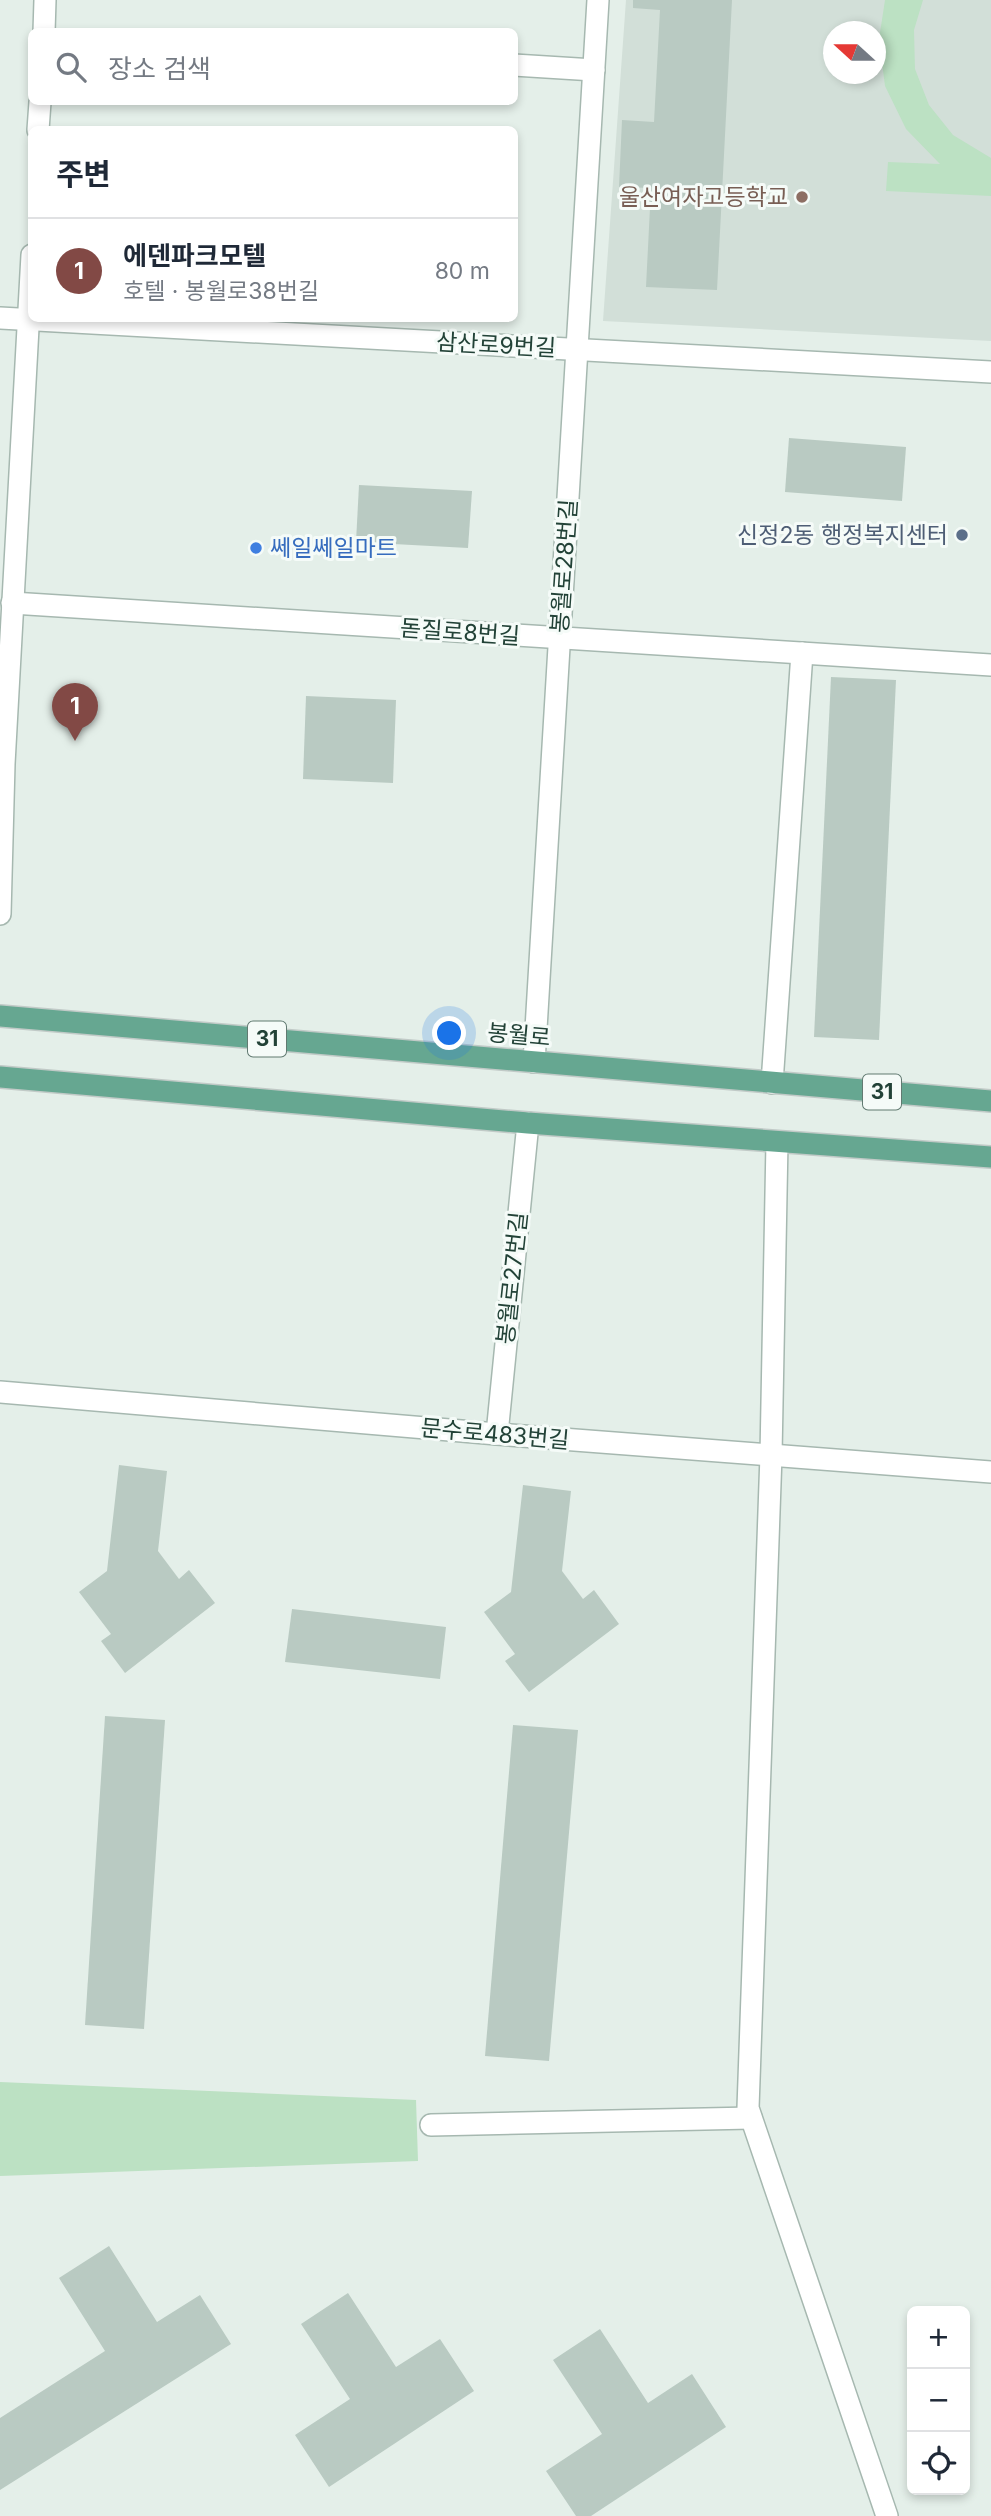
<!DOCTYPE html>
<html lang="ko">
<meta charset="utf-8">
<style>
body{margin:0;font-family:Inter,"Noto Sans KR",sans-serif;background:#f2f2f3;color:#1f2937}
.controls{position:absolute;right:21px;bottom:21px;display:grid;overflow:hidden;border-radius:10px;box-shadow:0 4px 10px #0003}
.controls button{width:63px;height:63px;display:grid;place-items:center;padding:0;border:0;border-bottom:2px solid #e0e1e3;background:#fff;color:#1f2937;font:35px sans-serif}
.compass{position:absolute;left:823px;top:21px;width:63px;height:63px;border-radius:50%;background:#fff;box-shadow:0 4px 10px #0003;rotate:291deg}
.you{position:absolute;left:450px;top:1034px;width:24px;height:24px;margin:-18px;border:5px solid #fff;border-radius:50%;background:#1a73e8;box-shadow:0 0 0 10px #1a73e833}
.badge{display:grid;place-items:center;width:46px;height:46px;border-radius:50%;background:#824945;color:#fff;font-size:23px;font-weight:700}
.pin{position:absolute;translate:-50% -58px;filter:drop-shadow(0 2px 4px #0008)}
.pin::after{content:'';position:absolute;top:37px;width:24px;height:21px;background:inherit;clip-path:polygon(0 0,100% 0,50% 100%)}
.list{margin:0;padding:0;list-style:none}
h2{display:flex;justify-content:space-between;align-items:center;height:91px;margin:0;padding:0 28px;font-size:30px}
h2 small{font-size:23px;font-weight:400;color:#747a83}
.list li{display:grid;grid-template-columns:46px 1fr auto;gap:21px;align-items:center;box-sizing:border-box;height:105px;padding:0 28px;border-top:2px solid #e0e1e3}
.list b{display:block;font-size:26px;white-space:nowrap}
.list p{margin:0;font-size:23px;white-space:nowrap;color:#747a83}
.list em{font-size:23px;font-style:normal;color:#747a83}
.icon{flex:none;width:38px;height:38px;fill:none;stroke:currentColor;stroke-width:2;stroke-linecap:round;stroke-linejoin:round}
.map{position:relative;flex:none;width:991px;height:2516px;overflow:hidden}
.search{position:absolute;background:#fff;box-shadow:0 4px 10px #0003;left:28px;top:28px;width:490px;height:77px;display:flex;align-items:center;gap:18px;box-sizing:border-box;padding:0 24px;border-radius:10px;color:#747a83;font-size:26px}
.panel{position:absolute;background:#fff;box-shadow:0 4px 10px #0003;left:28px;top:126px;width:490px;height:196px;border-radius:10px}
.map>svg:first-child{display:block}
</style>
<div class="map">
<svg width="991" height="2516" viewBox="0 0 991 2516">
<rect width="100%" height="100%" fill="#e4efe9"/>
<path fill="#d2dfd8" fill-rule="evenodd" d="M 626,0 L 991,0 L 991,341 L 603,321 ZM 834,32 L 876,32 L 876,74 L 834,74 Z"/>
<g fill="#bce1c3">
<polygon points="885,0 923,0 914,30 915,69 929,105 953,135 991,158 991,196 886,191 888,162 940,164 906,129 885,86 879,39"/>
<polygon points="0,2082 416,2100 418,2161 0,2176"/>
</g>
<g fill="#b9cac2">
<polygon points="633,0 732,0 717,290 646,287 651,188 619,187 622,120 654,122 660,10 633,8"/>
<polygon points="789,438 906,447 902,501 785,492"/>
<polygon points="359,485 472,491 468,548 356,542"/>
<polygon points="831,677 896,680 879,1040 814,1037"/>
<polygon points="306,696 396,700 393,783 303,779"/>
<polygon points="119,1465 167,1471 158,1551 179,1579 189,1570 215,1603 125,1673 101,1641 111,1634 79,1592 107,1571"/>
<polygon points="523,1485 571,1491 562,1571 583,1599 594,1590 619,1624 529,1692 505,1661 515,1654 484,1612 511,1592"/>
<polygon points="292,1609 446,1627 440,1679 285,1662"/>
<polygon points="105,1716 165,1720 144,2029 85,2025"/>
<polygon points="513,1725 578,1730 549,2061 485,2056"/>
<polygon points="109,2246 157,2322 200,2295 231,2344 0,2490 0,2418 105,2351 59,2278"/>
<polygon points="348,2293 396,2367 440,2339 474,2391 329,2487 295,2435 350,2399 301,2324"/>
<polygon points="600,2329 648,2403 692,2374 726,2427 591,2516 576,2516 546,2471 602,2434 553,2360"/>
</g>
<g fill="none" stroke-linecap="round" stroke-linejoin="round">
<defs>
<g id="minor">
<polyline points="44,32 45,0"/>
<polyline points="514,65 594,70"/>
<polyline points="38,130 40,102"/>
<polyline points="0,318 991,372"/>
<polyline points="12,603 991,665"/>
<polyline points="0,914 4,764 32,255"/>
<polyline points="534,1062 598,0"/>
<polyline points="772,1083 802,653"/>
<polyline points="777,1142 771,1455 748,2108 887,2516"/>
<polyline points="0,1392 497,1434 991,1472"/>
<polyline points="497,1434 528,1123"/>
<polyline points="431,2125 751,2118"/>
</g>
<g id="major">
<polyline points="0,1016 991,1101"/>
<polyline points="0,1077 528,1123 991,1157"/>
</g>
</defs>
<use href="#minor" stroke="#a6b8b0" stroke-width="24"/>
<use href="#major" stroke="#c1cac7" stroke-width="24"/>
<use href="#minor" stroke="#fff" stroke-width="21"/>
<use href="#major" stroke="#66a791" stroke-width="21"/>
</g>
<circle fill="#8d6e63" stroke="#f5fbf8" stroke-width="2.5" cx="802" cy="197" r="7"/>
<circle fill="#5c6f8a" stroke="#f5fbf8" stroke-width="2.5" cx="962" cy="535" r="7"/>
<circle fill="#3f7fe0" stroke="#f5fbf8" stroke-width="2.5" cx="256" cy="548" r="7"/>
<g text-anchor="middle" stroke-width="6" stroke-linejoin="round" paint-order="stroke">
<g fill="#f5fbf8" stroke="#617a71" stroke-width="2">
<rect x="248" y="1021.5" width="38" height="35" rx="5"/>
<rect x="863" y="1074.5" width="38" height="35" rx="5"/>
</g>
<g font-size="21" font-weight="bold" fill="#224237">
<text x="267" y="1046">31</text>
<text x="882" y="1099">31</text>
</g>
<g font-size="23" fill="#785e54" stroke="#f5fbf8" text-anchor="end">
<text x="788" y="205">울산여자고등학교</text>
</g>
<g font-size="23" fill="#224237" stroke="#f5fbf8">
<text transform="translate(496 345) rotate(3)" y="8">삼산로9번길</text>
<text transform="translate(564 566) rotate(-86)" y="8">봉월로28번길</text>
<text transform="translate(460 632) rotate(4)" y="8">돋질로8번길</text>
<text transform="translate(519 1035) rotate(5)" y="8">봉월로</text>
<text transform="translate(512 1278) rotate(-84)" y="8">봉월로27번길</text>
<text transform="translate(495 1434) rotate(5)" y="8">문수로483번길</text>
</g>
<g font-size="23" fill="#4e5e75" stroke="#f5fbf8" text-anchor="end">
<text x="948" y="543">신정2동 행정복지센터</text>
</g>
<g font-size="23" fill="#366cbe" stroke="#f5fbf8" text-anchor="start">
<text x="270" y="556">쎄일쎄일마트</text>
</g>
</g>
</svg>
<div class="controls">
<button>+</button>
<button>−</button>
<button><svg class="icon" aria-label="locate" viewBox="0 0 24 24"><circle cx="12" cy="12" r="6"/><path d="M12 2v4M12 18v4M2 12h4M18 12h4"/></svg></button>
</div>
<svg class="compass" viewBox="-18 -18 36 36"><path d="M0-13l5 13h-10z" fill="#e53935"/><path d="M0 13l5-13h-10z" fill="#747a83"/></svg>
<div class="you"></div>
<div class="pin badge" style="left:75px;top:741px">1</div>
<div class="search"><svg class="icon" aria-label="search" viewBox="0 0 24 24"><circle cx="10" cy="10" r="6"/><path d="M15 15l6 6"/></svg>장소 검색</div>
<section class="panel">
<h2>주변<small></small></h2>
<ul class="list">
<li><span class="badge">1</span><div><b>에덴파크모텔</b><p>호텔 · 봉월로38번길</p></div><em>80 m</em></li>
</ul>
</section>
</div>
